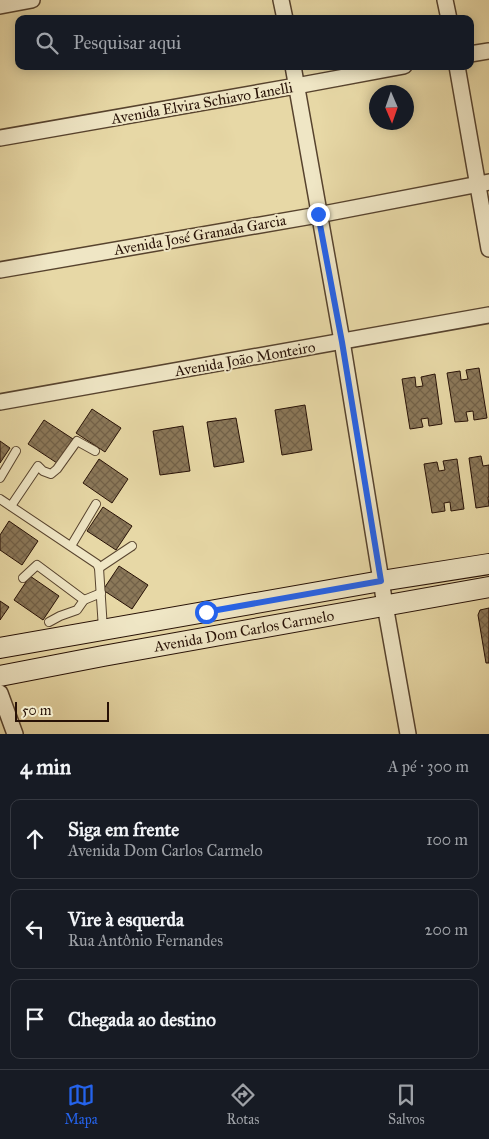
<!DOCTYPE html>
<html lang="pt">
<meta charset="utf-8">
<style>
body{margin:0;font-family:"IM FELL Great Primer",serif;background:#242831;color:#f1f3f6}
.compass{position:absolute;left:369px;top:85px;width:45px;height:45px;border-radius:50%;background:#171b24;box-shadow:0 2px 12px #0003;rotate:178deg}
.scale{position:absolute;left:15px;bottom:12px;width:94px;box-sizing:border-box;padding-left:5px;border:2px solid #271106;border-top:0;font-size:14px;line-height:18px;white-space:nowrap;color:#271106;-webkit-text-stroke:4px #efe6c5;paint-order:stroke}
.stop{position:absolute;width:15px;height:15px;margin:-11px;border:4px solid #2563eb;border-radius:50%;background:#fff}
.stop.end{background:#2563eb;border-color:#fff;box-shadow:0 1px 5px #0008}
.list{margin:0;padding:0;list-style:none}
h2{display:flex;justify-content:space-between;align-items:center;height:65px;margin:0;padding:0 20px;font-size:21px}
h2 small{font-size:16px;font-weight:400;color:#9ea1a6}
.list li{display:grid;grid-template-columns:32px 1fr auto;gap:15px;align-items:center;box-sizing:border-box;height:80px;margin:0 10px 10px;padding:0 10px;border:1px solid #363941;border-radius:10px}
.list b{display:block;font-size:19px;white-space:nowrap}
.list p{margin:0;font-size:16px;white-space:nowrap;color:#9ea1a6}
.list em{font-size:16px;font-style:normal;color:#9ea1a6}
.icon{flex:none;width:28px;height:28px;fill:none;stroke:currentColor;stroke-width:2;stroke-linecap:round;stroke-linejoin:round}
.map{position:relative;flex:none;width:489px;height:734px;overflow:hidden}
.search{position:absolute;background:#171b24;box-shadow:0 2px 12px #0003;left:15px;right:15px;top:15px;height:55px;display:flex;align-items:center;gap:12px;box-sizing:border-box;padding:0 18px;border-radius:10px;color:#9ea1a6;font-size:19px}
.sheet{height:335px;background:#171b24}
nav{display:flex;justify-content:space-around;align-items:center;box-sizing:border-box;height:70px;border-top:1px solid #363941;background:#171b24;font-size:14px;color:#9ea1a6}
nav a{display:grid;justify-items:center;gap:2px}
nav .on{color:#2563eb}
.map>svg:first-child{display:block}
</style>
<div class="map">
<svg width="489" height="734" viewBox="0 0 489 734">
<defs>
<pattern id="building-cross-hatch" width="8" height="8" patternUnits="userSpaceOnUse" patternTransform="scale(1.25)"><rect width="8" height="8" fill="#8b7859"/><path d="M0 0l8 8M0 8l8-8" fill="none" stroke="#726148"/></pattern>
</defs>
<rect width="100%" height="100%" fill="#e7d8a6"/>
<filter id="stains"><feTurbulence type="fractalNoise" baseFrequency=".004" numOctaves="4"/><feColorMatrix values="0 0 0 0 .2 0 0 0 0 .09 0 0 0 0 .02 0 0 0 .5 -.17"/></filter>
<radialGradient id="worn" r=".72"><stop offset=".6" stop-color="#630" stop-opacity="0"/><stop offset="1" stop-color="#630" stop-opacity=".3"/></radialGradient>
<g fill="url(#building-cross-hatch)" stroke="#271106">
<polygon points="479,368 487,418 474,420 473,411 466,412 468,421 455,422 447,373 460,371 461,380 468,379 466,370"/>
<polygon points="435,374 442,424 429,426 428,418 421,419 423,427 410,429 402,379 415,377 416,387 423,386 421,377"/>
<polygon points="305,405 312,450 282,455 275,410"/>
<polygon points="92,409 121,428 105,452 76,433"/>
<polygon points="236,418 244,462 214,467 207,422"/>
<polygon points="44,420 73,439 57,463 28,444"/>
<polygon points="183,426 190,471 160,475 153,431"/>
<polygon points="0,441 10,448 0,463"/>
<polygon points="481,456 483,466 489,465 489,497 488,497 489,506 476,508 469,458"/>
<polygon points="99,459 128,479 112,503 83,483"/>
<polygon points="457,459 464,509 451,511 450,502 444,503 445,511 432,513 424,464 437,462 439,471 445,470 443,461"/>
<polygon points="103,507 132,526 116,550 87,531"/>
<polygon points="9,521 38,541 22,565 0,550 0,535"/>
<polygon points="119,566 148,585 132,609 103,590"/>
<polygon points="30,576 59,596 43,620 14,600"/>
<polygon points="0,601 9,607 0,620"/>
<polygon points="489,608 489,663 486,663 478,615 480,610"/>
</g>
<g fill="none" stroke-linecap="round" stroke-linejoin="round">
<defs>
<g id="lane">
<polyline points="0,478 16,451"/>
<polyline points="0,499 97,564 99,568 103,629"/>
<polyline points="11,506 38,466 43,471 51,474 57,469 77,441 95,451"/>
<polyline points="71,546 96,504"/>
<polyline points="99,568 132,546"/>
<polyline points="23,578 37,565 84,600"/>
<polyline points="49,622 60,616 77,610 84,600 101,593"/>
</g>
<g id="street">
<polyline points="281,0 285,19"/>
<polyline points="445,0 449,19"/>
<polyline points="0,6 32,0"/>
<polyline points="470,54 489,51"/>
<polyline points="293,66 342,341 385,605 408,734"/>
<polyline points="457,66 489,249"/>
<polyline points="0,138 296,86 404,66"/>
<polyline points="0,270 318,215 489,182"/>
<polyline points="0,402 489,315"/>
<polyline points="0,693 15,734"/>
</g>
<g id="secondary">
<polyline points="0,648 381,581 489,564"/>
<polyline points="0,676 103,656 489,587"/>
</g>
</defs>
<use href="#lane" stroke="#57432e" stroke-width="10"/>
<use href="#street" stroke="#57432e" stroke-width="18"/>
<use href="#secondary" stroke="#271106" stroke-width="22"/>
<use href="#lane" stroke="#efe6c5" stroke-width="8"/>
<use href="#street" stroke="#efe6c5" stroke-width="15"/>
<use href="#secondary" stroke="#efe6c5" stroke-width="20"/>
</g>
<g fill="none" stroke-linecap="round" stroke-linejoin="round">
<polyline stroke="#2563eb" stroke-width="6" points="206,612 381,581 342,342 318,214"/>
</g>
<g text-anchor="middle" stroke-width="4" stroke-linejoin="round" paint-order="stroke">
<g font-size="15" fill="#271106" stroke="#efe6c5">
<text transform="translate(202 103) rotate(-10)" y="5">Avenida Elvira Schiavo Ianelli</text>
<text transform="translate(200 235) rotate(-10)" y="5">Avenida José Granada Garcia</text>
<text transform="translate(245 359) rotate(-10)" y="5">Avenida João Monteiro</text>
<text transform="translate(244 631) rotate(-10)" y="5">Avenida Dom Carlos Carmelo</text>
</g>
</g>
<rect width="100%" height="100%" filter="url(#stains)"/>
<rect width="100%" height="100%" fill="url(#worn)"/>
</svg>
<svg class="compass" viewBox="-18 -18 36 36"><path d="M0-13l5 13h-10z" fill="#e53935"/><path d="M0 13l5-13h-10z" fill="#9ea1a6"/></svg>
<div class="scale">50 m</div>
<div class="stop" style="left:206px;top:612px"></div>
<div class="stop end" style="left:318px;top:214px"></div>
<div class="search"><svg class="icon" aria-label="search" viewBox="0 0 24 24"><circle cx="10" cy="10" r="6"/><path d="M15 15l6 6"/></svg>Pesquisar aqui</div>
</div>
<section class="sheet">
<h2>4 min<small>A pé · 300 m</small></h2>
<ul class="list">
<li><svg class="icon" aria-label="ahead" viewBox="0 0 24 24"><path d="M12 20V5M6 11l6-6 6 6"/></svg><div><b>Siga em frente</b><p>Avenida Dom Carlos Carmelo</p></div><em>100 m</em></li>
<li><svg class="icon" aria-label="left" viewBox="0 0 24 24"><path d="M17 20v-9H6M10 6l-5 5 5 5"/></svg><div><b>Vire à esquerda</b><p>Rua Antônio Fernandes</p></div><em>200 m</em></li>
<li><svg class="icon" aria-label="arrive" viewBox="0 0 24 24"><path d="M6 21V4h12l-3 4 3 4H6"/></svg><div><b>Chegada ao destino</b></div></li>
</ul>
</section>
<nav>
<a class="on"><svg class="icon" aria-label="map" viewBox="0 0 24 24"><path d="M3 6l6-2 6 2 6-2v14l-6 2-6-2-6 2zM9 4v14M15 6v14"/></svg>Mapa</a>
<a><svg class="icon" aria-label="directions" viewBox="0 0 24 24"><path d="M12 3l9 9-9 9-9-9zM9 14v-3h6M13 9l2 2-2 2"/></svg>Rotas</a>
<a><svg class="icon" aria-label="saved" viewBox="0 0 24 24"><path d="M7 4h10v16l-5-4-5 4z"/></svg>Salvos</a>
</nav>
